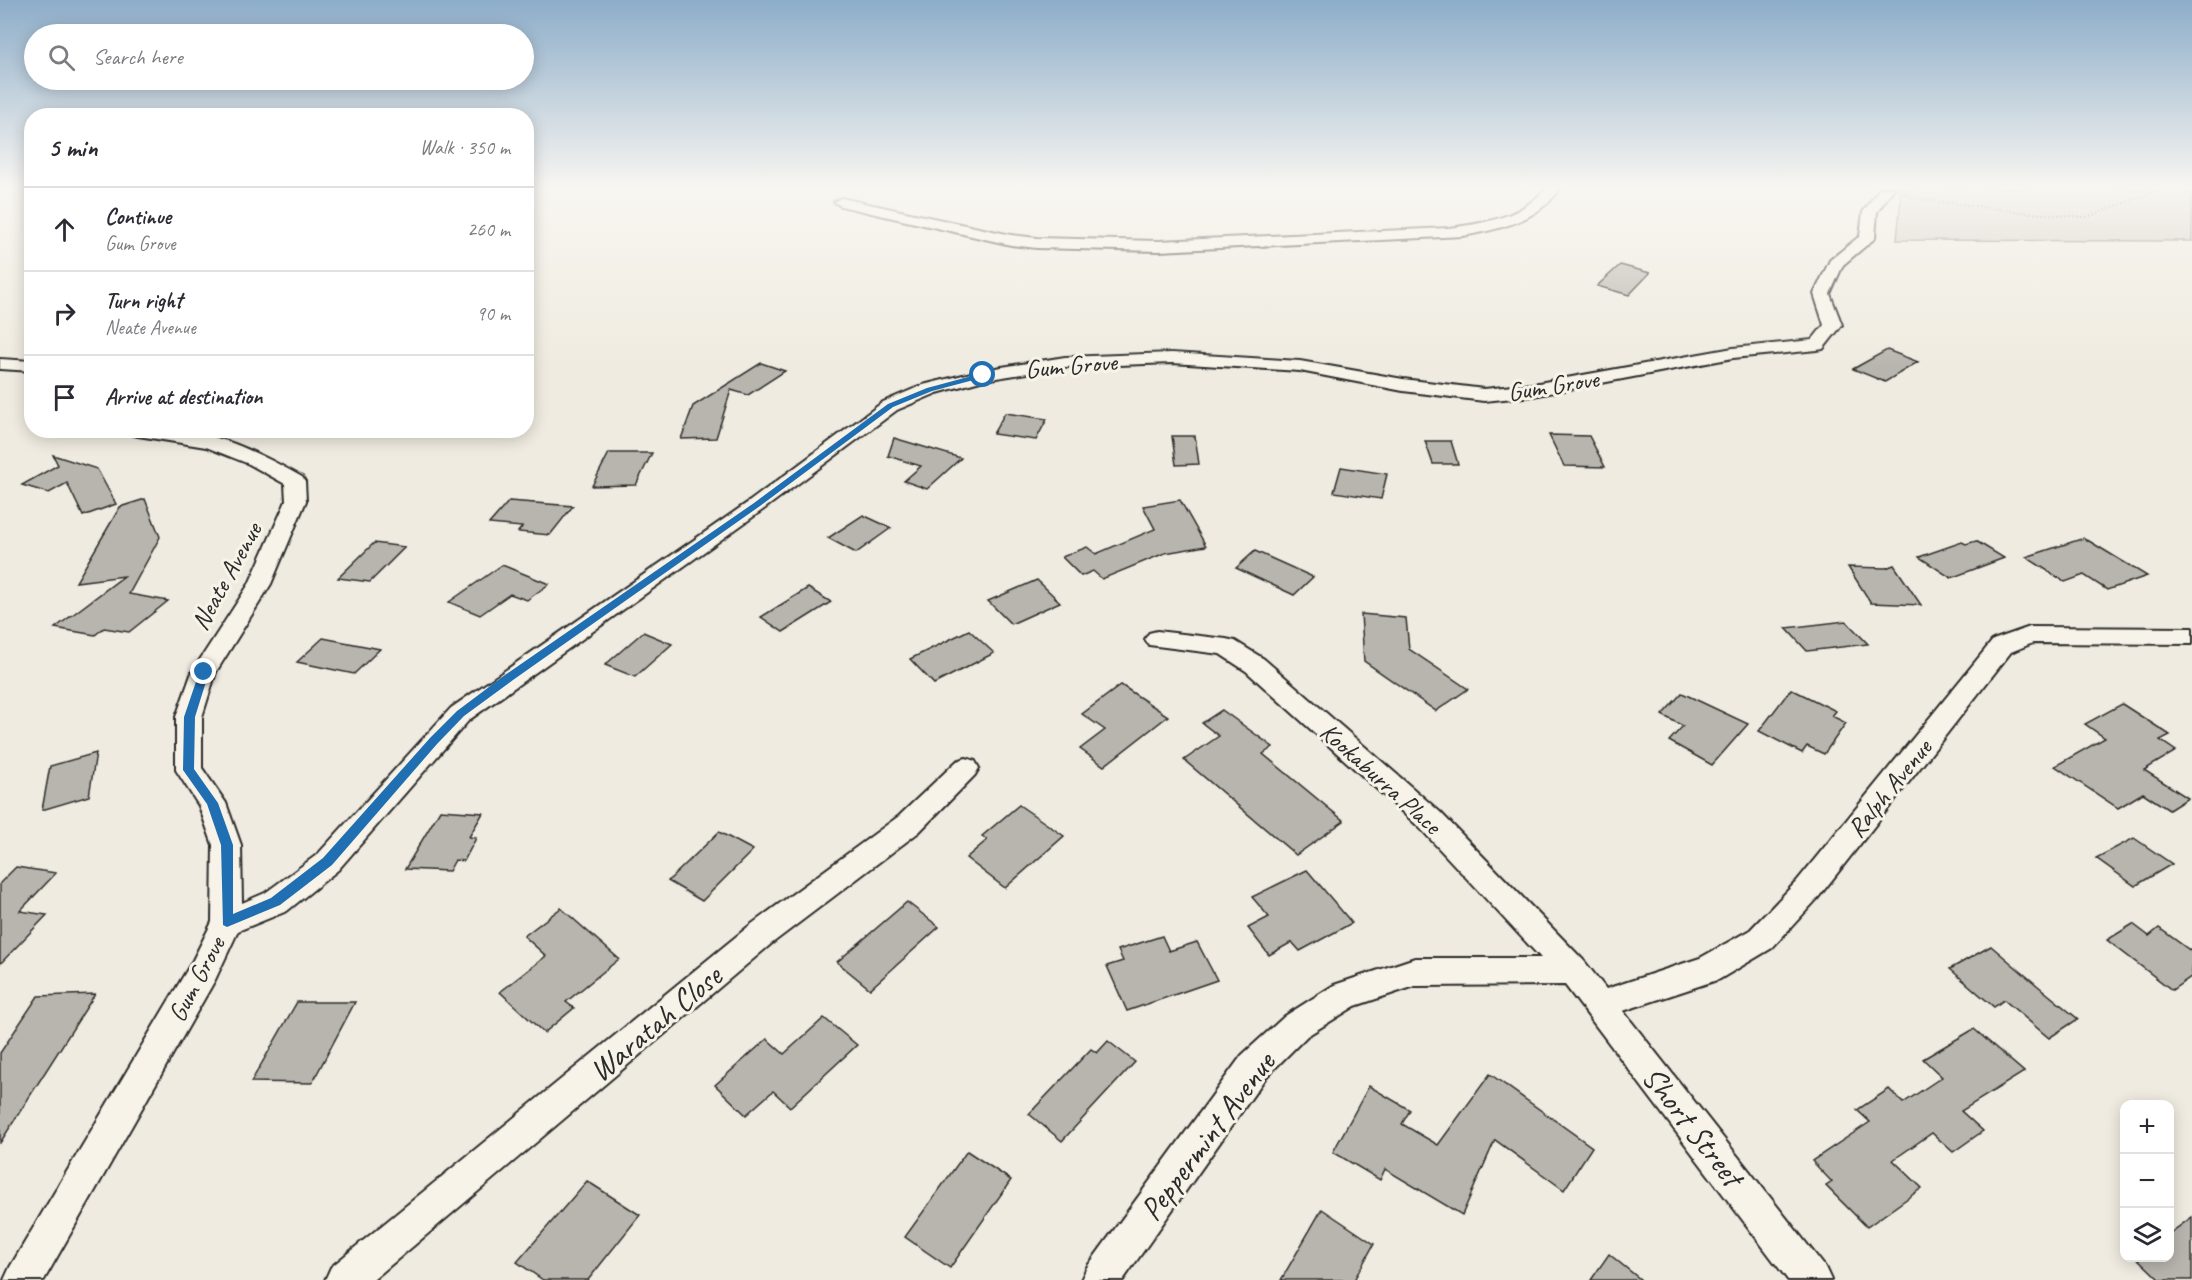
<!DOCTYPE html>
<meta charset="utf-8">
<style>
body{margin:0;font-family:Caveat,sans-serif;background:#f2f2f3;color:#2b2b33}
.controls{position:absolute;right:18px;bottom:18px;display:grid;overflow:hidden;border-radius:12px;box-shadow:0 3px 15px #0003}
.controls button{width:54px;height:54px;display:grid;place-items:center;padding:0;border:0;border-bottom:2px solid #e1e1e2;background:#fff;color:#2b2b33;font:30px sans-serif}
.stop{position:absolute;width:18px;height:18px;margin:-14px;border:4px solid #1f6fb2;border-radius:50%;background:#fff}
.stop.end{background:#1f6fb2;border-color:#fff;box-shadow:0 2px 6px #0008}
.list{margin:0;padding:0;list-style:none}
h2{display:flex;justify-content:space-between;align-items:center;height:78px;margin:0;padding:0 24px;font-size:26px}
h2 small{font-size:20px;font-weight:400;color:#7c7c81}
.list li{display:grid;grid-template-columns:39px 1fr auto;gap:18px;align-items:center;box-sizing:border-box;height:84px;padding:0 24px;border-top:2px solid #e1e1e2}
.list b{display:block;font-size:22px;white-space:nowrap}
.list p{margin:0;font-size:20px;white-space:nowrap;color:#7c7c81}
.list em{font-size:20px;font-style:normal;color:#7c7c81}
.icon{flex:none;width:33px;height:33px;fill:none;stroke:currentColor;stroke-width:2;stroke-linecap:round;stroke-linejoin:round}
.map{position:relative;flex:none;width:2192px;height:1280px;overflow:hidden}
.search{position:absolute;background:#fff;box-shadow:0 3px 15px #0003;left:24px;top:24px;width:510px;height:66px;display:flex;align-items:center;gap:15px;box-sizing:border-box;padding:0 21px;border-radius:33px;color:#7c7c81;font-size:22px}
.panel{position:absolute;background:#fff;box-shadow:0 3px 15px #0003;left:24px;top:108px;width:510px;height:330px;border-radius:24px}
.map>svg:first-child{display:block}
</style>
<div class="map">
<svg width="2192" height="1280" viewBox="0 0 2192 1280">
<rect width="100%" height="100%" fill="#efebe0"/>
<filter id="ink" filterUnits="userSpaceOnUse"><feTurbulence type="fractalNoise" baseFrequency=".0167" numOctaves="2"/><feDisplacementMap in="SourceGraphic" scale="12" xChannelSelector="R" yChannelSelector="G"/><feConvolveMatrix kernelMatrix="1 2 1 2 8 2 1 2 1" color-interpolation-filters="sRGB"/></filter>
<g filter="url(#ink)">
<polygon fill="#cfcbc2" stroke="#7d7b76" stroke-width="1.5" points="1897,188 2192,188 2192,241 1897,240 1901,197"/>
<g fill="#b8b5ae" stroke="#2b2b2b" stroke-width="1.5">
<polygon points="1620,265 1650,273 1629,295 1597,286"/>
<polygon points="1887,350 1918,362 1885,382 1853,369"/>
<polygon points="761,363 785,371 748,395 731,390 716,438 681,439 693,406"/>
<polygon points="1005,413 1047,419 1036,440 993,434"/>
<polygon points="1549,435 1589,436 1605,467 1564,466"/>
<polygon points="1172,436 1195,436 1199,464 1176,465"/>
<polygon points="894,438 961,458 927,489 904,481 921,466 888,456"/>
<polygon points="1425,441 1451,441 1458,464 1433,464"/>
<polygon points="609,453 652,453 636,485 592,486"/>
<polygon points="53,455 97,469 116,504 83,516 67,483 49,493 22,485 58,465"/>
<polygon points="1341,467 1387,474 1381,499 1334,492"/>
<polygon points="145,499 160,537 129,594 168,601 129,632 104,628 95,635 55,628 124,576 76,582 120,507"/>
<polygon points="1180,500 1206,546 1165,553 1102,579 1093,571 1081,576 1062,557 1087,547 1096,554 1155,529 1143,506"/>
<polygon points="509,501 573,506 550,535 518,532 522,527 489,524"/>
<polygon points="863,515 891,528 856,553 828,538"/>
<polygon points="2084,538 2147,576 2107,590 2084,575 2065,582 2026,557"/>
<polygon points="1976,541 2004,558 1951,578 1919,557 1962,542 1966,544"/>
<polygon points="374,543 405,547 370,582 338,578"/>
<polygon points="1255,551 1313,577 1294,595 1236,568"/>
<polygon points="502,565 549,584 527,600 510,594 480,615 449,602"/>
<polygon points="1894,565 1921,605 1871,603 1848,567 1886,568"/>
<polygon points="1037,580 1060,602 1011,624 988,601"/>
<polygon points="808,588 831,602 783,632 761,617"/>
<polygon points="1361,614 1406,618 1409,649 1468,689 1436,711 1364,661"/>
<polygon points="1846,621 1868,644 1807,651 1786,628"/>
<polygon points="969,630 994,653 934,684 910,659"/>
<polygon points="643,632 672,644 635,677 605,665"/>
<polygon points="323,638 380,649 354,674 297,662"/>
<polygon points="1121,685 1168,716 1104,766 1080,749 1105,730 1082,714"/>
<polygon points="1791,689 1836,711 1832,716 1846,723 1824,754 1807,746 1802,753 1759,731"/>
<polygon points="1682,693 1748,724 1712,765 1669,741 1683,726 1662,715"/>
<polygon points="2122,704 2170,735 2160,740 2176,751 2144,770 2188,798 2169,810 2143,793 2118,808 2055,766 2105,738 2085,724"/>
<polygon points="1222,710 1273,747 1263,754 1344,821 1296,855 1184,760 1219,736 1202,723"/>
<polygon points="96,753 89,796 42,810 50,766"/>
<polygon points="1019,805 1064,836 1005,888 966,858 987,840 982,836"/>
<polygon points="440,810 483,813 469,837 476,838 464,861 455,860 449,871 405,869"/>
<polygon points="719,832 753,850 702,901 668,881"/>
<polygon points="2134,838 2172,864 2135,886 2096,858"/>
<polygon points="16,867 56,873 20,911 47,915 0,964 0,883"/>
<polygon points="1307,870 1352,923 1300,951 1292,942 1269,955 1248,928 1269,917 1252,897"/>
<polygon points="907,902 939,927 870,989 837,962"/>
<polygon points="561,908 619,959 566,1002 574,1008 544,1033 500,992 546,956 524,936"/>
<polygon points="2133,924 2149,936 2159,928 2192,952 2192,976 2172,990 2107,940"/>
<polygon points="1162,936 1169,951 1197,942 1217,980 1127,1011 1107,966 1123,961 1118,950"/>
<polygon points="1991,946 2038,986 2078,1019 2049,1038 2004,1000 1994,1007 1950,969"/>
<polygon points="95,994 0,1143 0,1053 38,996"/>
<polygon points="297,1002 355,1002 312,1083 251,1082"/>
<polygon points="824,1018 857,1045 790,1107 773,1091 746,1115 715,1085 767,1039 784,1054"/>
<polygon points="1974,1029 2024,1072 1961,1111 1983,1131 1953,1152 1932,1133 1893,1160 1922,1188 1867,1227 1826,1186 1832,1182 1812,1161 1870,1122 1857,1110 1889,1089 1903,1103 1942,1077 1923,1059"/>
<polygon points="1108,1041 1135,1062 1062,1141 1029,1114 1091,1049 1097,1053"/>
<polygon points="1490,1074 1592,1147 1564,1190 1495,1140 1462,1215 1385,1169 1380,1180 1333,1152 1369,1086 1410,1110 1402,1124 1438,1145"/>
<polygon points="967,1151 1011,1180 950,1268 905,1237"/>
<polygon points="587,1181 640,1215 588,1280 543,1280 517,1262"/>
<polygon points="1322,1209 1374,1244 1354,1280 1281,1280"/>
<polygon points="2192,1217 2192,1280 2160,1280 2136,1257 2169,1257 2169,1234"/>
<polygon points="1609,1254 1641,1280 1591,1280"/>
</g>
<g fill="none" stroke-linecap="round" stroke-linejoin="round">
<defs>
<g id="street">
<path d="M 1546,188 L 1561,188 C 1537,221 1501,229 1463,236 L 1159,251 L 1037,248 L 1011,245 L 841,206 L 834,202 L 841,198 L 1011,235 L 1037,238 L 1159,241 L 1449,228 C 1485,223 1521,218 1546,188 Z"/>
<path d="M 1880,188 L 1894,188 L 1877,212 L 1875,238 L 1843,265 L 1830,294 L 1842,325 L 1823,349 L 1817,350 L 1733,358 L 1533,396 L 1484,401 L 1403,391 L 1300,371 L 1172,363 L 1065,367 L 984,380 L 937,393 L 897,410 L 764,509 L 469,720 L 338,870 L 287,911 L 238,931 L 215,980 L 44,1280 L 4,1280 L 10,1267 L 193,960 L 212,922 L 213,845 L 199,806 L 176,770 L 176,717 L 192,672 L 249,584 L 286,501 L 285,484 L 249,464 L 206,447 L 138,436 L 131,434 L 129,430 C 158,430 189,429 217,438 C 247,447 275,462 302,477 L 305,481 L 306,501 L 271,584 L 216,672 L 202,717 L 202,768 L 226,803 L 241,845 L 242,903 L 265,893 L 318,854 L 451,708 L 750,501 L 883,402 L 923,385 L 983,370 L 1065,357 L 1172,353 L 1300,361 L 1403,379 L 1484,389 L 1533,384 L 1733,348 L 1812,340 L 1824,325 L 1814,294 L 1830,260 L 1860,236 L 1863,212 Z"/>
<polygon points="0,359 32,361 32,371 0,369"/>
<polygon points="2030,627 2192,628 2192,644 2033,643 2011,652 1817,899 1772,948 1720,979 1623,1011 1825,1267 1831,1280 1788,1280 1565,985 1415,986 1355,1006 1307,1036 1266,1077 1123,1280 1081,1280 1087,1267 1242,1055 1285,1016 1334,985 1415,958 1541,958 1420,828 1246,671 1220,654 1149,645 1145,639 1149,633 1157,631 1226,639 1235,641 1264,659 1440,812 1584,961 1606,989 1700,958 1750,930 1797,881 1993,640"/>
<polygon points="966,758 975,761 979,768 975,775 919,832 771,944 373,1280 325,1280 331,1267 749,926 899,816 957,761"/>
</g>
</defs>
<use href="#street" stroke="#2b2b2b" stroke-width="4"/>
<g stroke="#2b2b2b" stroke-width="2" stroke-dasharray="1 3" stroke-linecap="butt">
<polyline points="1903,193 1923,188"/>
<polyline points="1904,194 1919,199 2030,213 2087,217 2164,188"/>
</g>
<use href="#street" fill="#f7f3e8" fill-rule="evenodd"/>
</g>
</g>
<linearGradient id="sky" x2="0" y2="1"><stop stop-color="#8dadc9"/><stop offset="0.51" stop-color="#f8f6f1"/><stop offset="1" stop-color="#f8f6f1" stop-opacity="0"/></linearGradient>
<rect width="2192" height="367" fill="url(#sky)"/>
<polygon fill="#1f6fb2" points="983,373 985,377 932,391 893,407 760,506 513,680 464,716 437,744 332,865 280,905 227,927 223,925 221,845 207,804 183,770 184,717 200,670 204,669 209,672 195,717 194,769 218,803 233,845 233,914 271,898 323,858 430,738 457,711 505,675 754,503 888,404 927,388"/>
<g text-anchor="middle" stroke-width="6" stroke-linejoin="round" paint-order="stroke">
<g font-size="26" fill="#2b2b2b" stroke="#f7f3e8">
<text transform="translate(1071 365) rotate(-5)" y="9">Gum Grove</text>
<text transform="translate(1553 385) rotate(-9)" y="9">Gum Grove</text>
<text transform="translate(226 576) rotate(-61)" y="9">Neate Avenue</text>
<text transform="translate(1381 778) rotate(42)" y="9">Kookaburra Place</text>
<text transform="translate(1889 788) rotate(-51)" y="9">Ralph Avenue</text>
<text transform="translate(196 979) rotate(-62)" y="9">Gum Grove</text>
</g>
<g font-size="32" fill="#2b2b2b" stroke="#f7f3e8">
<text transform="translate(655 1023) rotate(-40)" y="11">Waratah Close</text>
<text transform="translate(1693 1126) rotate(52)" y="11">Short Street</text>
<text transform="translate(1207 1136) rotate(-53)" y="11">Peppermint Avenue</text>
</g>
</g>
</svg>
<div class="controls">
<button>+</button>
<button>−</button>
<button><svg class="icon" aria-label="layers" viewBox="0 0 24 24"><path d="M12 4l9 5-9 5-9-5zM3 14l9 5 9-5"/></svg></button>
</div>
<div class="stop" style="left:983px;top:375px"></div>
<div class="stop end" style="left:204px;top:672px"></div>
<div class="search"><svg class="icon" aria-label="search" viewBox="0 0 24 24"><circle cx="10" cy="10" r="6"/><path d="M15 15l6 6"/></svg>Search here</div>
<section class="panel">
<h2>5 min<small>Walk · 350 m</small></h2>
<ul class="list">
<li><svg class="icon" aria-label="ahead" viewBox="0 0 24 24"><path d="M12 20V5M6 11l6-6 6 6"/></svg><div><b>Continue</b><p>Gum Grove</p></div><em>260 m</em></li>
<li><svg class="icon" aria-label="right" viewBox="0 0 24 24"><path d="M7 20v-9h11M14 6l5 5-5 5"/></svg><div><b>Turn right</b><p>Neate Avenue</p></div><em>90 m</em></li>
<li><svg class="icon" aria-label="arrive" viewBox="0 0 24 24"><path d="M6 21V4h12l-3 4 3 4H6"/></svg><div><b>Arrive at destination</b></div></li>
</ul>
</section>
</div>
